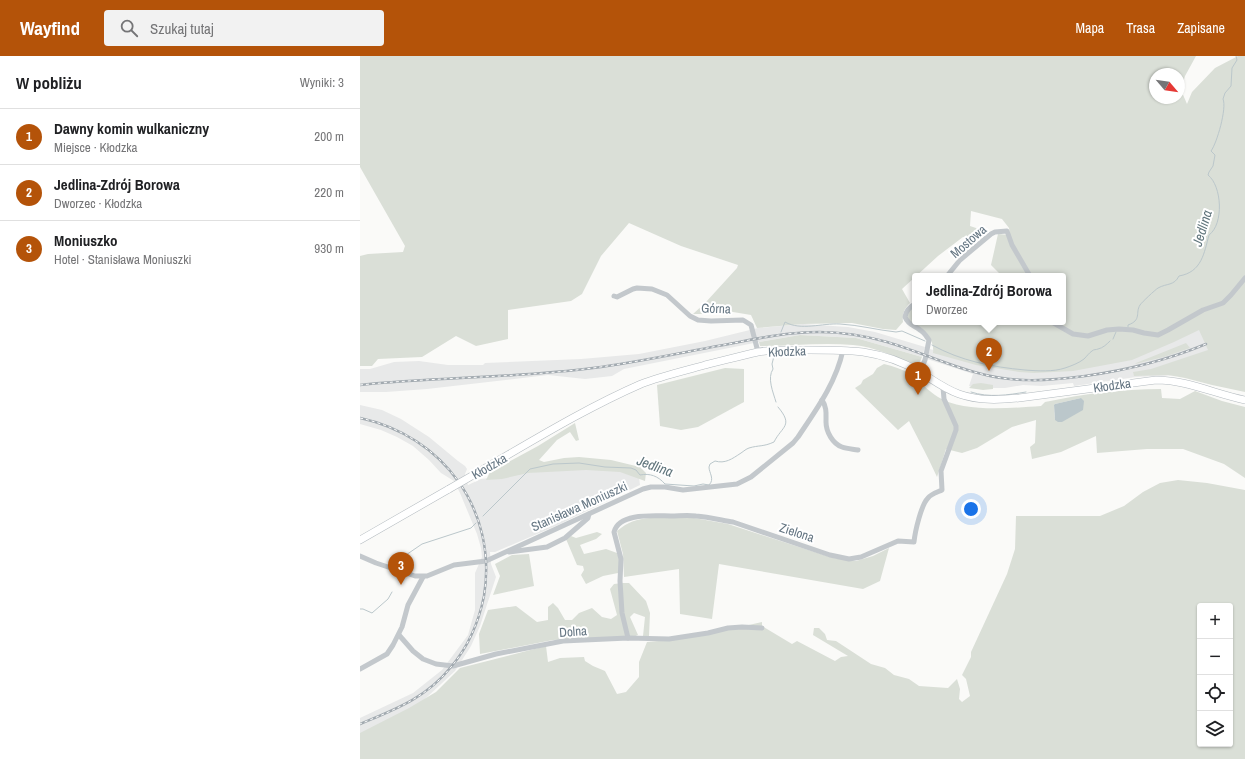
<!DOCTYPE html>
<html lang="pl">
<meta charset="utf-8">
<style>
body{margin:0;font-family:"Archivo Narrow",sans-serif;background:#f2f2f2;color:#202124}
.controls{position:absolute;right:12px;bottom:12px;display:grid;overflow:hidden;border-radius:4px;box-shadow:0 1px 3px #0004}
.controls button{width:36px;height:36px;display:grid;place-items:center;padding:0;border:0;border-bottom:1px solid #e0e0e0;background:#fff;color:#202124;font:20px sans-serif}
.compass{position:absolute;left:789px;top:12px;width:36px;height:36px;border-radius:50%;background:#fff;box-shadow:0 1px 3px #0004;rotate:119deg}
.you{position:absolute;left:611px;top:453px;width:14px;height:14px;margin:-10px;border:3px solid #fff;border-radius:50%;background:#1a73e8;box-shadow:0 0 0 6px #1a73e833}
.badge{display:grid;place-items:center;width:26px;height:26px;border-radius:50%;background:#b45309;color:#fff;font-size:13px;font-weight:700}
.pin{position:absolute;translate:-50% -33px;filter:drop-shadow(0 1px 2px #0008)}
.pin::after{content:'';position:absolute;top:21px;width:14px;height:12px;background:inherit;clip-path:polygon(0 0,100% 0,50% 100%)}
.popup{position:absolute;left:552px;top:217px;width:154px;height:52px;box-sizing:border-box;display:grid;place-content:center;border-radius:4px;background:#fff;filter:drop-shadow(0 1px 3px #0005);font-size:13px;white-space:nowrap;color:#757577}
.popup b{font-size:15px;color:#202124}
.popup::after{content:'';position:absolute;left:50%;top:100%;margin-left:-8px;border:8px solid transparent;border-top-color:#fff}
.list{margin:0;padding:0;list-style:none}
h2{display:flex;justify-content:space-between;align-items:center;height:52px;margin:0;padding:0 16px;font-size:17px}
h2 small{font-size:13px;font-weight:400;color:#757577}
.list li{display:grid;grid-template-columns:26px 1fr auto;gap:12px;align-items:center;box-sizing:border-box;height:56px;padding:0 16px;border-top:1px solid #e0e0e0}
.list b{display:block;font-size:15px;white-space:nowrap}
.list p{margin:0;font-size:13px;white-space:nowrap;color:#757577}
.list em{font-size:13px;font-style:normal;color:#757577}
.icon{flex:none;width:22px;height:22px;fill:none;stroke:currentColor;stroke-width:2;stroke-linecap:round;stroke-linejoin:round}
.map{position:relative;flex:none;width:885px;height:703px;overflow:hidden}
header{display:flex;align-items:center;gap:24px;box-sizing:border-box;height:56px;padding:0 20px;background:#b45309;color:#fff}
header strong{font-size:19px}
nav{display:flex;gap:22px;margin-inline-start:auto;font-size:14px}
.search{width:280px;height:36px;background:#f2f2f2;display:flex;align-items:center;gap:10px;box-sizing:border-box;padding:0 14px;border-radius:4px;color:#757577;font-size:15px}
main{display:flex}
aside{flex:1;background:#fff}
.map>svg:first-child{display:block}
</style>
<header>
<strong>Wayfind</strong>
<div class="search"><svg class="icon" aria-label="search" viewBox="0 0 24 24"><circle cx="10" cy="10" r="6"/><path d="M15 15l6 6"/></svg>Szukaj tutaj</div>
<nav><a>Mapa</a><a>Trasa</a><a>Zapisane</a></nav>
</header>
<main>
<aside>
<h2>W pobliżu<small>Wyniki: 3</small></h2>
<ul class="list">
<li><span class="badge">1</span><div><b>Dawny komin wulkaniczny</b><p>Miejsce · Kłodzka</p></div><em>200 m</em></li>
<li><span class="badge">2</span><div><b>Jedlina-Zdrój Borowa</b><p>Dworzec · Kłodzka</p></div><em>220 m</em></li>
<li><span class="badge">3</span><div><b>Moniuszko</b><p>Hotel · Stanisława Moniuszki</p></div><em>930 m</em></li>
</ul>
</aside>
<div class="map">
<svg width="885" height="703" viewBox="0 0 885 703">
<rect width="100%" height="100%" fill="#fafaf8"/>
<g fill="#e8e9e9">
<polygon points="853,256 865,285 820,319 776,321 714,330 713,327 682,330 663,329 645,332 621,332 609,330 613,318 567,303 570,293 585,297"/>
<polygon points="443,268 488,271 515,276 565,291 562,301 496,282 440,279 399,286 264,313 252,320 225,323 188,319 67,333 26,336 0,336 0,313 10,313 34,306 59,305 88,309 123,309 125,307 221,303 279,298 345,285 398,272"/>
<polygon points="0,349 22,354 41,363 69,381 98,405 105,410 107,413 105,418 108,429 121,423 212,411 273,416 279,421 280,429 198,469 135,496 130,496 131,508 136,521 120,570 111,590 95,615 52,655 0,681 0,662 53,637 82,614 108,579 115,554 115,517 122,501 121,492 117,478 100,437 94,425 81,417 69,404 53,390 37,381 21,374 0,368"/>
</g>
<g fill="#dadfd7" fill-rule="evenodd">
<path d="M 0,0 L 836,0 L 825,20 L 821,34 L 827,48 L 832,36 L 855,12 L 878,0 L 885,0 L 885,336 L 852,329 L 825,322 L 808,319 L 774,320 L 773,316 L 791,313 L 848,294 L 839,274 L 814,286 L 772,304 L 713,315 L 674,317 L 659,316 L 616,309 L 573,297 C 575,281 561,271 549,265 L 546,257 L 554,250 L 555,251 L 555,266 L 604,266 L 607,267 L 703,266 L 703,220 L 642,220 L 631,209 L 638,178 L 650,179 L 649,172 L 642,163 L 611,155 L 610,170 L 625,175 L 621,184 L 603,181 L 578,200 L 542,233 L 550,247 C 544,253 542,258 543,266 L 536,274 L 523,273 L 492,267 L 443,268 L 397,272 L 391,259 L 373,256 L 351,258 L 333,258 L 346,246 L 377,212 L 378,209 L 321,190 L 269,167 L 241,200 L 222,238 L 211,245 L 148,254 L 148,283 L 116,290 L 96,280 L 62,301 L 18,303 L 12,310 L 0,310 L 0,200 L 8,198 L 43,196 L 45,190 L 0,111 ZM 795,18 L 819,18 L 819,42 L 795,42 Z"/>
<path d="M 440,279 L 496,282 L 562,301 L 558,310 C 537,301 515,291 493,289 C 462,286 431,290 400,290 L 399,286 Z"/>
<polygon points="826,287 830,292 804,301 775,308 776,307"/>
<path d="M 524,308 C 533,310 542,313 550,318 C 560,325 568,335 578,341 C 603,357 652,352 681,350 L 685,346 C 723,338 762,333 801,333 L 802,342 L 820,343 L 835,335 L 862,345 L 885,351 L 885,422 L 864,408 L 823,393 L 787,393 L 737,397 L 736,380 L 701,396 L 672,403 L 670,391 L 675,387 L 676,364 L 652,371 L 617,392 L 602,397 L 586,393 L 577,421 L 569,404 L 549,365 L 538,374 L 495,332 L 501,328 L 503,324 L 513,318 L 517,312 ZM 721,342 L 695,364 L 694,350 L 695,348 Z"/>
<polygon points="365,312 384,313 384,346 338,371 321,374 300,370 297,329"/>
<polygon points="621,327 633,329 633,333 623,334 609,332 613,328"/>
<polygon points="215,367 219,384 216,385 210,376 197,384 179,404 184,406 204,402 219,401 251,404 280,411 286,417 285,425 260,416 226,414 168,417 142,423 126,424 130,416 178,390"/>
<path d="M 818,424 L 847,427 L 885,434 L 885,703 L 0,703 L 0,677 L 49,652 L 76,636 L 100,612 L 186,590 L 188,606 L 200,602 L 224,601 L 225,605 L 233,610 L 245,615 L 257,638 L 266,636 L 279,621 L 279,606 L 287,586 C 326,583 364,575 402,566 L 402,570 L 432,588 L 437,585 L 475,605 L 481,601 L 488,600 L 453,579 L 454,572 L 459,572 L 465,578 L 467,584 L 476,585 L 511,608 L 525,612 L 534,619 L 549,623 L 559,630 L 588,632 L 597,623 L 600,633 L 599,643 L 602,646 L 610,640 L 606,623 L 602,619 L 611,601 L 611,596 L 647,518 L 655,493 L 656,460 L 740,460 L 764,450 L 783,436 L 800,427 ZM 840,550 L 870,550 L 870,688 L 840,688 Z"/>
<path d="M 290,462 L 334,462 L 368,468 L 473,502 L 496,505 L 513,500 L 529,492 L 520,525 L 503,533 L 359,508 L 352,563 L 320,558 L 319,513 L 264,521 L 263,498 L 257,475 C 268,466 276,463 290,462 Z"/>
<polygon points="237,476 242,478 236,483 220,489 224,498 246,493 257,497 260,504 261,512 258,517 243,520 226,528 221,519 224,514 223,510 217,509 206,483 211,480 216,482"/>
<polygon points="169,498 174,530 133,539 140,520 135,508 152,499"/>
<polygon points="263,527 269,527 286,545 290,557 289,580 283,580 285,561 274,557 270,561 278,579 273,581 231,582 193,584 120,598 119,578 128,554 156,550 177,566 188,564 188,551 193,547 198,552 205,564 212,564 219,557 232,552 242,561 251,563 257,559 250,533 254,528"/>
</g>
<polygon fill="#bbc7cb" points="721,342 724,345 723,354 702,366 698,366 695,364 694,349 695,348"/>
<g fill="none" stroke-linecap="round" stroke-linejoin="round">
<g stroke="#bbc7cb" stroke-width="1">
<path d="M 768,271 L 768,269 C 782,264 775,257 780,249 C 782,246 795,234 798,232 C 807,227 814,230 819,220 C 842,216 844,197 849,179 C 864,168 862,130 848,119 L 849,116 L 853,110 L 855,99 L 851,95 C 857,87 867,52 863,43 L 865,37 L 871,30 L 872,12 L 877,4 L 876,0"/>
<path d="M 421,276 L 425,266 C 441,275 462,267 480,268 C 499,269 517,274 536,276 L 542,275 L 565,285"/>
<polyline points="753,283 756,276"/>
<path d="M 572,289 C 601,305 632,311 665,314 C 678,315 693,316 705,312 C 711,310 719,307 724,303 C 727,300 729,297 732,295 C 734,293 736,294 738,293 C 743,292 747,288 750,285"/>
<path d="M 414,300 L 412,308 L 413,313 C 407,322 413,336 416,346"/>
<path d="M 611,336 C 629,342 648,339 666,336"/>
<path d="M 123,460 L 170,413 L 193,408 L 219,407 L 245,411 L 271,412 L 276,414 L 280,419 C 290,417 298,420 305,428 L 334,430 L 343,428 L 349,429 C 355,423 349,417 349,411 L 350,408 L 355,405 C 365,408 372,403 381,397 C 384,395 386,393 389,392 C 399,389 403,391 414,386 C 422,370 434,370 418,351"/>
<polyline points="40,509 43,501 62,488 111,472 116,467"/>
<polyline points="0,553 3,553 12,557 28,543 32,536"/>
</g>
<defs>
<g id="secondary">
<path d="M 122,414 C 174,384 226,352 281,328 C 302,320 324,315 345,309 C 362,305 380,300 398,296 C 415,293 432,294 449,294 C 467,294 485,294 503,296 C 523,299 543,306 560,316 C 573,324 585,333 599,338 C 619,345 639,344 659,342 L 796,324 C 827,324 855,338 885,344"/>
<polyline points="0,484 89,433"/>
</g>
</defs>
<use href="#secondary" stroke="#b3babf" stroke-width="8"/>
<g stroke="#c3c8cc" stroke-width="5">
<polyline points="587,220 600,204 631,178 635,176 647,175 652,189 670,220"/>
<polyline points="254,240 257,241 273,233 277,232 292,233 307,239 330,260 338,264 351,265 383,264 391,269 398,296"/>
<path d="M 555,248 C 549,251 546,255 545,261 C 549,270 554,269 560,274 C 564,276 566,280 569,284 L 565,304 L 560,316"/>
<polyline points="692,266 713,278 728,280 747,274 759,273 773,274 784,277 798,279 808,274 843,254 863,247 871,239 885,222"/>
<path d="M 462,344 C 467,351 466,358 466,366 C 466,376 473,388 482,391 C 487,393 493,393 498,394"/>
<polyline points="149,496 187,491 205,482 228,462 229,458"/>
<path d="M 0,500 L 16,507 L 55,520 L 67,520 L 94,509 L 126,505 L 283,433 L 291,431 L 305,431 L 323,434 L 377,428 L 391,421 L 433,387 L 438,381 C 456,354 476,327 483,294"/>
<polyline points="39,579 53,595 63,603 76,608 93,610 136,598 203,585 268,582 309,583 348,577 368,572 382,571 402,572"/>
<path d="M 268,582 L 262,557 L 260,525 L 261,503 L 254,476 C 259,456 296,460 311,460 C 319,460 327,459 336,460 C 348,461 361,464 373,466 L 470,499 L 489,503 L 501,501 L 538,485 L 554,486 C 555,476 561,449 568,442 C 571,438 578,436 582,434 L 581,415 L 596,374 L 596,370 L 584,343 L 583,331"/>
<polyline points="0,613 27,598 33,589 42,571 48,549 63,521"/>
</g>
<use href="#secondary" stroke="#fff" stroke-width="7"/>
<defs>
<g id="rail">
<path d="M 0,329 C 77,321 156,322 233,312 C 279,306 324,296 369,288 C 399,282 429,276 459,276 C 482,276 506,280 527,286 C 558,295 587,309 618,317 C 653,327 688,325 725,320 C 768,314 805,305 846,288"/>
<path d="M 0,362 C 83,380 138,454 124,540 C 119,565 108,591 91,611 C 66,642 36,653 0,668"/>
</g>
</defs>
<use href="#rail" stroke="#a2aab0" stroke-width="2.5"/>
<use href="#rail" stroke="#fff" stroke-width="1" stroke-dasharray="3" stroke-linecap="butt"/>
<defs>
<polyline id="secondary-bridge" points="89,433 122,414"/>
</defs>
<use href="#secondary-bridge" stroke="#b3babf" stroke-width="8" stroke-linecap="butt"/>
<use href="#secondary-bridge" stroke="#fff" stroke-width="7"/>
</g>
<g text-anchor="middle" stroke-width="4" stroke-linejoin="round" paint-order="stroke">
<g font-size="13" fill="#657683" stroke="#fff">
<text transform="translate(608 185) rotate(-41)" y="5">Mostowa</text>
<text transform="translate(356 252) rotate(2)" y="5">Górna</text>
<text transform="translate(427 295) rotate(-2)" y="5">Kłodzka</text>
<text transform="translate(752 329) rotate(-8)" y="5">Kłodzka</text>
<text transform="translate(129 410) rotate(-30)" y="5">Kłodzka</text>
<text transform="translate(219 450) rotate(-24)" y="5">Stanisława Moniuszki</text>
<text transform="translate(437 476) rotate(18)" y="5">Zielona</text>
<text transform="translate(213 575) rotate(-4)" y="5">Dolna</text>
</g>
<g font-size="14" font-style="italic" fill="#60757c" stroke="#fff">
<text transform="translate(842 172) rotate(-73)" y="5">Jedlina</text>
<text transform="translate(295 410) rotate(20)" y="5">Jedlina</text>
</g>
</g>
</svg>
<div class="controls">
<button>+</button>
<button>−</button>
<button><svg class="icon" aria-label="locate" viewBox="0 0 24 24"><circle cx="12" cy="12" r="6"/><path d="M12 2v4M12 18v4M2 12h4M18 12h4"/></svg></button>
<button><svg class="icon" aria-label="layers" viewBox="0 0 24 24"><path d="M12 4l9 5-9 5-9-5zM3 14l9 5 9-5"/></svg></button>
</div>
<svg class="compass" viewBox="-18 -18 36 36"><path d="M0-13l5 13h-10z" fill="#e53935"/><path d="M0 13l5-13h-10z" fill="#757577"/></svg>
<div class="you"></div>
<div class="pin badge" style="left:558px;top:339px">1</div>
<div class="pin badge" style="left:629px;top:315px">2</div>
<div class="popup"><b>Jedlina-Zdrój Borowa</b>Dworzec</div>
<div class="pin badge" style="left:41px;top:529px">3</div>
</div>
</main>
